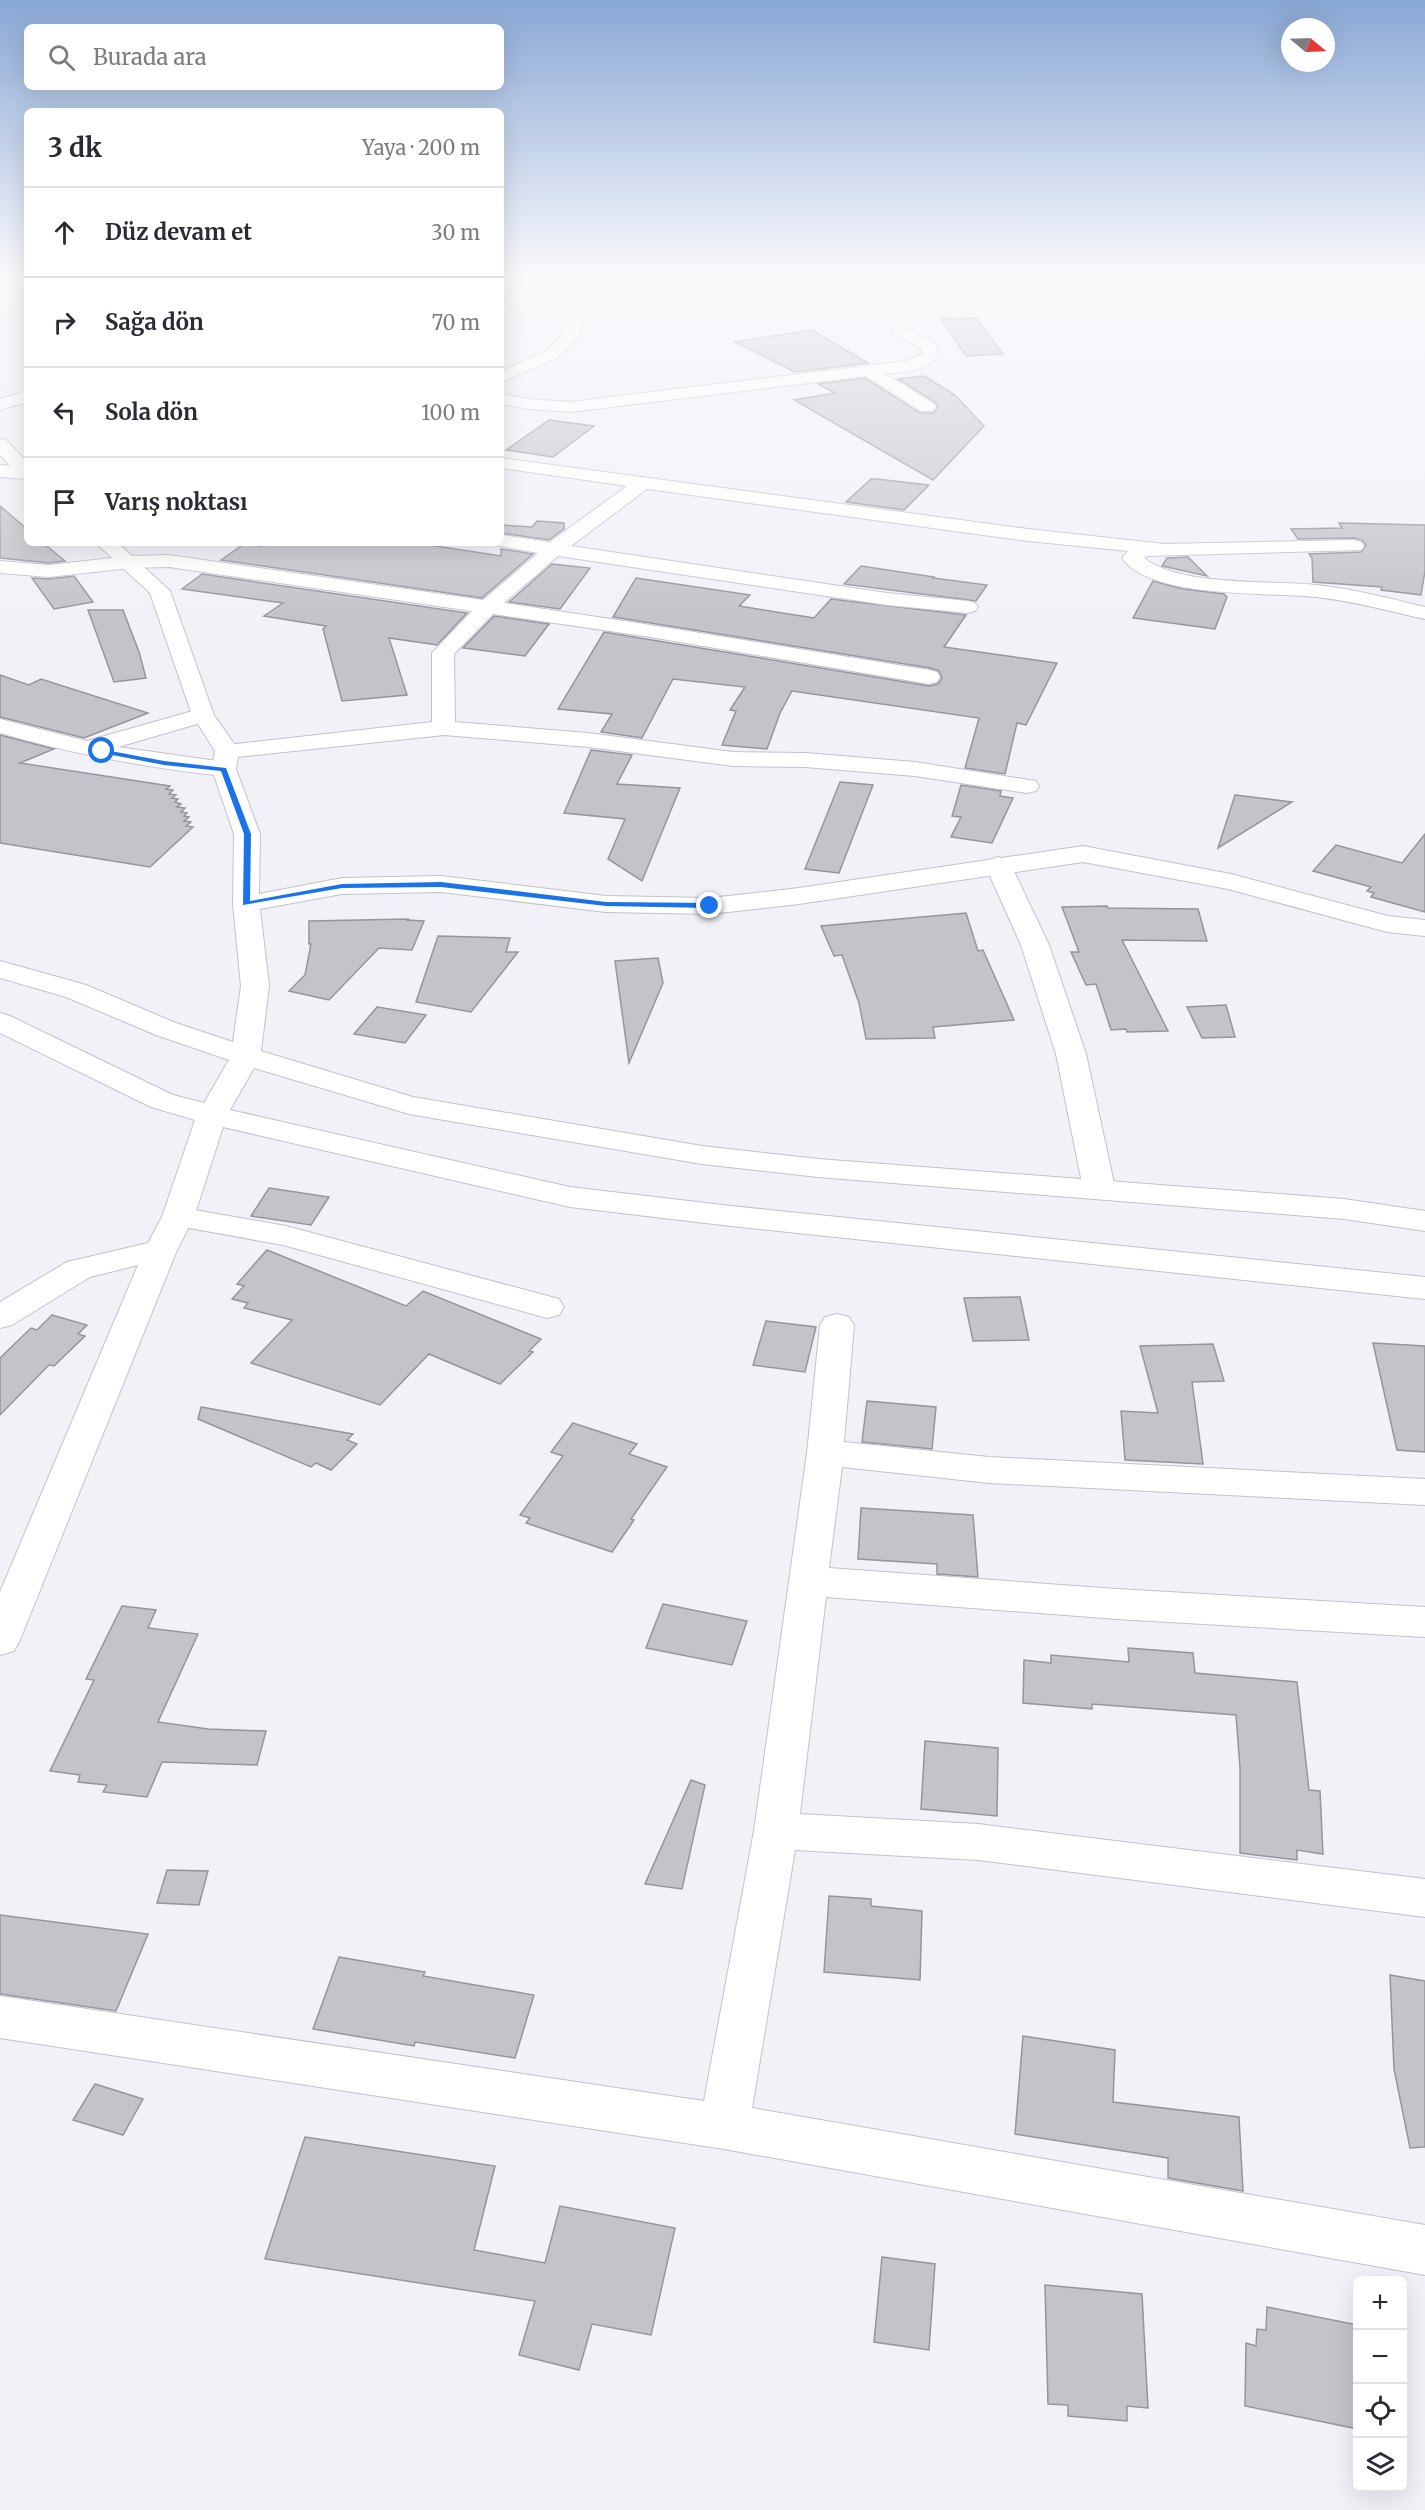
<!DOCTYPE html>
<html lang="tr">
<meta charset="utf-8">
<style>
body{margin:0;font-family:Merriweather,serif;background:#f7f7f7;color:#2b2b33}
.controls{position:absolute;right:18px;bottom:18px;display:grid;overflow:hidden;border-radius:9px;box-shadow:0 6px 24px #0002}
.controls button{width:54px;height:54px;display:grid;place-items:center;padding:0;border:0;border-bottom:2px solid #e1e1e2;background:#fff;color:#2b2b33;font:30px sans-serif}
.compass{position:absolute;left:1281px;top:18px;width:54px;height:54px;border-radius:50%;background:#fff;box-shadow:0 6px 24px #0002;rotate:109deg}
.stop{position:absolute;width:18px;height:18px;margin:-14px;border:4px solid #1a73e8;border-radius:50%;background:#fff}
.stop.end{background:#1a73e8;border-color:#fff;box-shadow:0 2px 6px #0008}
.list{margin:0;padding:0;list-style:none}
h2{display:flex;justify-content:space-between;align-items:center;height:78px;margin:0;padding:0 24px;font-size:26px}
h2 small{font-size:20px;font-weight:400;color:#7c7c81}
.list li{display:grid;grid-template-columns:39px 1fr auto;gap:18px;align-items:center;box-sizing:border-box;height:90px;padding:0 24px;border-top:2px solid #e1e1e2}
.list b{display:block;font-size:22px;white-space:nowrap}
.list em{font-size:20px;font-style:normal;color:#7c7c81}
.icon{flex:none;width:33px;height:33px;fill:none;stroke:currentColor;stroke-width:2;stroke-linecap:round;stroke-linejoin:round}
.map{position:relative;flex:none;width:1425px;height:2510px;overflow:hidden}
.search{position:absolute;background:#fff;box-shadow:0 6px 24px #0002;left:24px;top:24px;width:480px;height:66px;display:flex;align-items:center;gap:15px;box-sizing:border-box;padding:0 21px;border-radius:9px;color:#7c7c81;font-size:22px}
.panel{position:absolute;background:#fff;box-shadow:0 6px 24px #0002;left:24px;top:108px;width:480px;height:438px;border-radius:9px}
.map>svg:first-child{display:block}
</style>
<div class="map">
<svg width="1425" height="2510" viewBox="0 0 1425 2510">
<rect width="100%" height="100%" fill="#f2f1f8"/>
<g fill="#c4c3ca" stroke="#96959c" stroke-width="1.5">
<polygon points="976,318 1003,354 966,356 941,319"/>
<polygon points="812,330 868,363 795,372 735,342"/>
<polygon points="924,376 955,395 984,426 933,480 794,400 835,393 818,384 865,378 920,413 933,413 938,407 935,402 898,379"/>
<polygon points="549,420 594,426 553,457 506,450"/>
<polygon points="871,479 877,479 929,485 904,510 846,502"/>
<polygon points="0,506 27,529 27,543 43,543 65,561 49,563 0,558"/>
<polygon points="537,521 564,523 564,529 549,540 501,533 501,525 532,527"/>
<polygon points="1339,523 1425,525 1425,571 1421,595 1381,590 1382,587 1313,582 1312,558 1309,554 1361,552 1366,545 1362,540 1354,538 1298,539 1291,529 1342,528"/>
<polygon points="265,543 416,543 501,556 501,549 533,554 482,598 221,560 244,544 261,546"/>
<polygon points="1188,557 1207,576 1162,566 1167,558"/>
<polygon points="552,564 590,568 560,609 509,602"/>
<polygon points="861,566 934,577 933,578 987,585 976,601 844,584"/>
<polygon points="202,574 467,613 437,645 389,638 407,695 342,701 323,629 326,626 264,616 283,603 182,589"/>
<polygon points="74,576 93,602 54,609 32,578 49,579"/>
<polygon points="636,578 750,595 739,606 814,618 831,599 966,615 944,647 1057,663 1026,725 1017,723 1005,774 965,768 979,718 792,691 780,713 767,749 722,745 736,711 730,710 745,687 673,679 642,738 601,732 612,714 558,709 604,632 929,686 938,684 942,678 939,671 930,668 613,617"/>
<polygon points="1153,581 1183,589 1224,594 1227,597 1215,629 1133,618"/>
<polygon points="88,610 123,610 139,652 146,678 114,682"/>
<polygon points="494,616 549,624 525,656 463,648"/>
<polygon points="0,675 29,685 41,679 148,713 84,738 0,717"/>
<polygon points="0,735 54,749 20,763 170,786 166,789 173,790 169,794 176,795 172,798 178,799 175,802 181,804 177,807 185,808 181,812 187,813 184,816 189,817 184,821 191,822 186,826 193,827 150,867 0,843"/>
<polygon points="591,750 632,755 617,784 680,788 642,881 608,859 625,819 564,813"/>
<polygon points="840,782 873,785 839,873 805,869"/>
<polygon points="961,785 1001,791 1000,796 1013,798 992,843 951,837 961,817 952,816"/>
<polygon points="1235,795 1292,802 1218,848"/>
<polygon points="1425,834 1425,912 1371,897 1374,893 1367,891 1371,887 1313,871 1336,845 1402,863"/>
<polygon points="1107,906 1108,908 1198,909 1207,941 1122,940 1168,1031 1127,1032 1126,1029 1111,1030 1096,984 1086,985 1071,952 1079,952 1062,907"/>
<polygon points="966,913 978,951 983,950 1014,1020 933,1027 935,1038 866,1039 859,1003 842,955 834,956 821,926"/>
<polygon points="408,919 407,920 424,921 412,950 379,948 329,1000 289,991 305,975 311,944 309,944 309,921"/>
<polygon points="438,936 510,938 506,952 518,952 471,1012 416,1002"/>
<polygon points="658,958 663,983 629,1063 615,961"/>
<polygon points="1226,1005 1235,1037 1202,1038 1187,1007"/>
<polygon points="377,1007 426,1015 405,1043 354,1034"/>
<polygon points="269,1188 329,1197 311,1225 251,1216"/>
<polygon points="267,1250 406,1306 423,1291 541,1339 529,1351 533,1352 500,1384 429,1354 380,1405 251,1363 292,1320 244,1308 248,1303 232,1299 244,1286 237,1284"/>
<polygon points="1020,1297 1029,1340 973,1341 964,1298"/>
<polygon points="52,1315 87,1325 78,1334 85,1336 54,1366 49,1365 0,1415 0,1358 31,1328 37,1330"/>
<polygon points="766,1321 816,1327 805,1372 753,1365"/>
<polygon points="1373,1343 1425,1346 1425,1452 1397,1450"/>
<polygon points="1213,1344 1224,1381 1192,1382 1203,1464 1125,1460 1121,1411 1158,1413 1140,1346"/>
<polygon points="867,1401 936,1407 932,1449 862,1442"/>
<polygon points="201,1407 353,1434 347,1440 357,1444 331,1470 316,1463 311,1467 198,1419"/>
<polygon points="573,1423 637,1444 629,1454 667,1467 631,1519 634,1520 612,1552 526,1523 530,1518 520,1515 563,1456 551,1452"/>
<polygon points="861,1508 973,1515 978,1577 937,1574 937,1564 858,1559"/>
<polygon points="663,1604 747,1621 732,1665 646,1648"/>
<polygon points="122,1606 156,1610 148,1628 198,1634 158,1722 208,1729 266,1731 257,1765 162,1762 147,1797 103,1792 107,1785 78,1782 80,1775 50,1771 94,1680 86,1679"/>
<polygon points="1128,1648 1193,1653 1195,1673 1297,1682 1309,1790 1320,1791 1323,1854 1297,1850 1297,1860 1240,1853 1240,1768 1236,1715 1092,1704 1092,1709 1023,1703 1024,1660 1051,1663 1051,1655 1129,1662"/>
<polygon points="925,1741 998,1748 997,1816 921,1809"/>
<polygon points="691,1780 705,1785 682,1889 645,1884"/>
<polygon points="167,1870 208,1871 199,1905 157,1903"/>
<polygon points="829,1896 871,1899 871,1906 922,1911 920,1980 824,1972"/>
<polygon points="0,1915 148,1934 116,2011 0,1994"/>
<polygon points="339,1957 425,1972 423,1976 534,1995 515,2058 415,2042 414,2046 313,2029"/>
<polygon points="1390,1975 1425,1981 1425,2147 1410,2148 1394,2069"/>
<polygon points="1023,2036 1115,2050 1113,2102 1239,2117 1243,2191 1168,2178 1168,2158 1015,2134"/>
<polygon points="95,2084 143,2099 123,2135 73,2120"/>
<polygon points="305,2137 495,2166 474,2250 545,2263 560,2206 675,2228 651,2335 592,2324 579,2370 519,2355 535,2301 265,2259"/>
<polygon points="882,2257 935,2264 929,2350 874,2342"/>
<polygon points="1045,2285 1142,2294 1148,2408 1127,2406 1127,2421 1068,2416 1068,2405 1048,2404"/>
<polygon points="1267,2307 1358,2325 1358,2429 1245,2406 1246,2343 1256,2346 1257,2329 1266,2330"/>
</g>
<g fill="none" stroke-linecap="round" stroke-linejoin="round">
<defs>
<g id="minor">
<path d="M 526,271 C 560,271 569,289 584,317 L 579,336 L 557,358 L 501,382 L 501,371 L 545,352 L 563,334 L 568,317 L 556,293 Z"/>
<polygon points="1407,284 1425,284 1425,294 1402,292 1399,289"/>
<path d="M 900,325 L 936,344 L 938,356 C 926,371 903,372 885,374 L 933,403 L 936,407 L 933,411 L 921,411 L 866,376 L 570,412 L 528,409 L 501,404 L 501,394 L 528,399 L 570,402 L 906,361 L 922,354 L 922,349 L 894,333 L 892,330 Z"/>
<polygon points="27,391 27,402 0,410 0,399"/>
<path d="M 501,458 L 1028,529 L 1165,544 L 1354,540 L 1361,542 L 1364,546 L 1361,550 L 1147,556 L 1144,558 C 1181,587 1269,580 1316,585 C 1353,589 1389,598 1425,607 L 1425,619 C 1389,611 1353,601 1316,597 C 1270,592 1150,599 1122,558 L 1128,551 L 1028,541 L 647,489 L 571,546 L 887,593 L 968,601 L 975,603 L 978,607 L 975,611 L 968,613 L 887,605 L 558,556 L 504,603 L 644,624 L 929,670 L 937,672 L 940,677 L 937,682 L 929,684 L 644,636 L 493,614 L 454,654 L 455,722 L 588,733 L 733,752 L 805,753 L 915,762 L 1036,781 L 1039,786 L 1036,791 L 1027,793 L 915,776 L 805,767 L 733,766 L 588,747 L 444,735 L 227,758 L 219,756 L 215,751 L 219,746 L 432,722 L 432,653 L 472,611 L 169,567 L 130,568 L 49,577 L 0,573 L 0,561 L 49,565 L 130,556 L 169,555 L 483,600 L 538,553 L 494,545 L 493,543 L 501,543 L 501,535 L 550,542 L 627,486 L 501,468 Z"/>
<polygon points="0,465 27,467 27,479 0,477"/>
<path d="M 203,708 L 211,710 L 214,715 L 211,720 L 118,747 L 224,762 L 232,764 L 236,769 L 232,774 L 224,776 C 148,768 73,754 0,733 L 0,719 L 87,741 Z"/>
<polygon points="998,857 1007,860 1011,865 1049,945 1086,1054 1115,1188 1110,1195 1099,1198 1088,1195 1083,1188 1056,1054 1021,945 985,865 989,860"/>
<polygon points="178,1207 286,1226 559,1299 564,1307 559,1315 547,1318 283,1245 167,1224 162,1217 167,1210"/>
<polygon points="837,1314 849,1317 854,1325 844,1442 989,1457 1425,1479 1425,1505 989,1483 842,1467 829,1568 1117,1589 1425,1607 1425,1637 1117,1619 826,1597 800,1814 978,1824 1425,1879 1425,1917 978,1860 795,1850 752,2108 1425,2225 1425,2275 724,2149 0,2038 0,1996 704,2101 754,1831 807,1453 820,1325 825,1317"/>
</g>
<g id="tertiary">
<polygon points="0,439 6,440 27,462 27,479 20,477 0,455"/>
<polygon points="96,543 118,543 170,591 214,715 239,751 236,769 260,834 259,894 342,878 441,876 606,896 710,898 799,888 1083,846 1231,874 1388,916 1425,920 1425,936 1387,932 1228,889 1083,862 799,904 710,914 606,912 441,892 342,894 260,909 269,986 261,1051 413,1097 702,1146 818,1159 1344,1199 1425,1211 1425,1231 1344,1219 818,1177 702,1164 409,1114 254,1068 230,1110 570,1187 731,1206 1425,1277 1425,1299 731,1226 570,1207 223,1127 194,1217 177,1250 20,1640 14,1651 0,1655 0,1592 138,1265 90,1277 12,1325 0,1328 0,1302 67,1262 148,1243 162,1217 195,1120 151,1107 0,1033 0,1013 10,1016 173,1095 204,1103 229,1060 156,1035 66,997 0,978 0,961 86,985 176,1023 233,1042 241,986 233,904 234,834 212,769 215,751 192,715 150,593"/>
</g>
</defs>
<use href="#minor" stroke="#c3c2c9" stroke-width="2"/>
<use href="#tertiary" stroke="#c3c2c9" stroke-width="2"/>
<use href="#minor" fill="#fff" fill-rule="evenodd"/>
<use href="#tertiary" fill="#fff" fill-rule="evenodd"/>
</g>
<linearGradient id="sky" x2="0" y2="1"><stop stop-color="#89a7d4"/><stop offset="0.44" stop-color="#f9f9fc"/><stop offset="1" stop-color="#f9f9fc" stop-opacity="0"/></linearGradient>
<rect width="1425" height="622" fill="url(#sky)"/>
<polygon fill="#1a73e8" points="100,749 164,761 226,768 251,834 250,901 342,884 441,882 606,902 710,903 714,906 710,908 606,906 441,887 342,888 243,905 244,834 221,771 164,765 102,753"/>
</svg>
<div class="controls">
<button>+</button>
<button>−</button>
<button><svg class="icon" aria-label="locate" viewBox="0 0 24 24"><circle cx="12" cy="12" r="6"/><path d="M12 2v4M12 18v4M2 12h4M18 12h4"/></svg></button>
<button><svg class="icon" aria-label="layers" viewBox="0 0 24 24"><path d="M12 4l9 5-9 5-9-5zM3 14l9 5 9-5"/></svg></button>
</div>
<svg class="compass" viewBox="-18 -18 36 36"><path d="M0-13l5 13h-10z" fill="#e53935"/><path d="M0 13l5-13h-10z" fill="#7c7c81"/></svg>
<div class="stop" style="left:102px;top:751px"></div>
<div class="stop end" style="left:710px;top:906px"></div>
<div class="search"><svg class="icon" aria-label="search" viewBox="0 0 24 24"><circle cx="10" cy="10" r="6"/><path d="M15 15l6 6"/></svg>Burada ara</div>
<section class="panel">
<h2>3 dk<small>Yaya · 200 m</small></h2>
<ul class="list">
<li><svg class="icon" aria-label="ahead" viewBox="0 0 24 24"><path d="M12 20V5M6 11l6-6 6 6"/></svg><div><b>Düz devam et</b></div><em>30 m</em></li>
<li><svg class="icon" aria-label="right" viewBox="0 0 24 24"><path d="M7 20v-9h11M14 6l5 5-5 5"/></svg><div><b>Sağa dön</b></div><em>70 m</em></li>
<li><svg class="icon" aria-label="left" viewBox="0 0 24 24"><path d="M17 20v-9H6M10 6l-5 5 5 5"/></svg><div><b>Sola dön</b></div><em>100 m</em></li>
<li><svg class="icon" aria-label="arrive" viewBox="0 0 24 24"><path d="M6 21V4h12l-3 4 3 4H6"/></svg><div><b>Varış noktası</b></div></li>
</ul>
</section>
</div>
